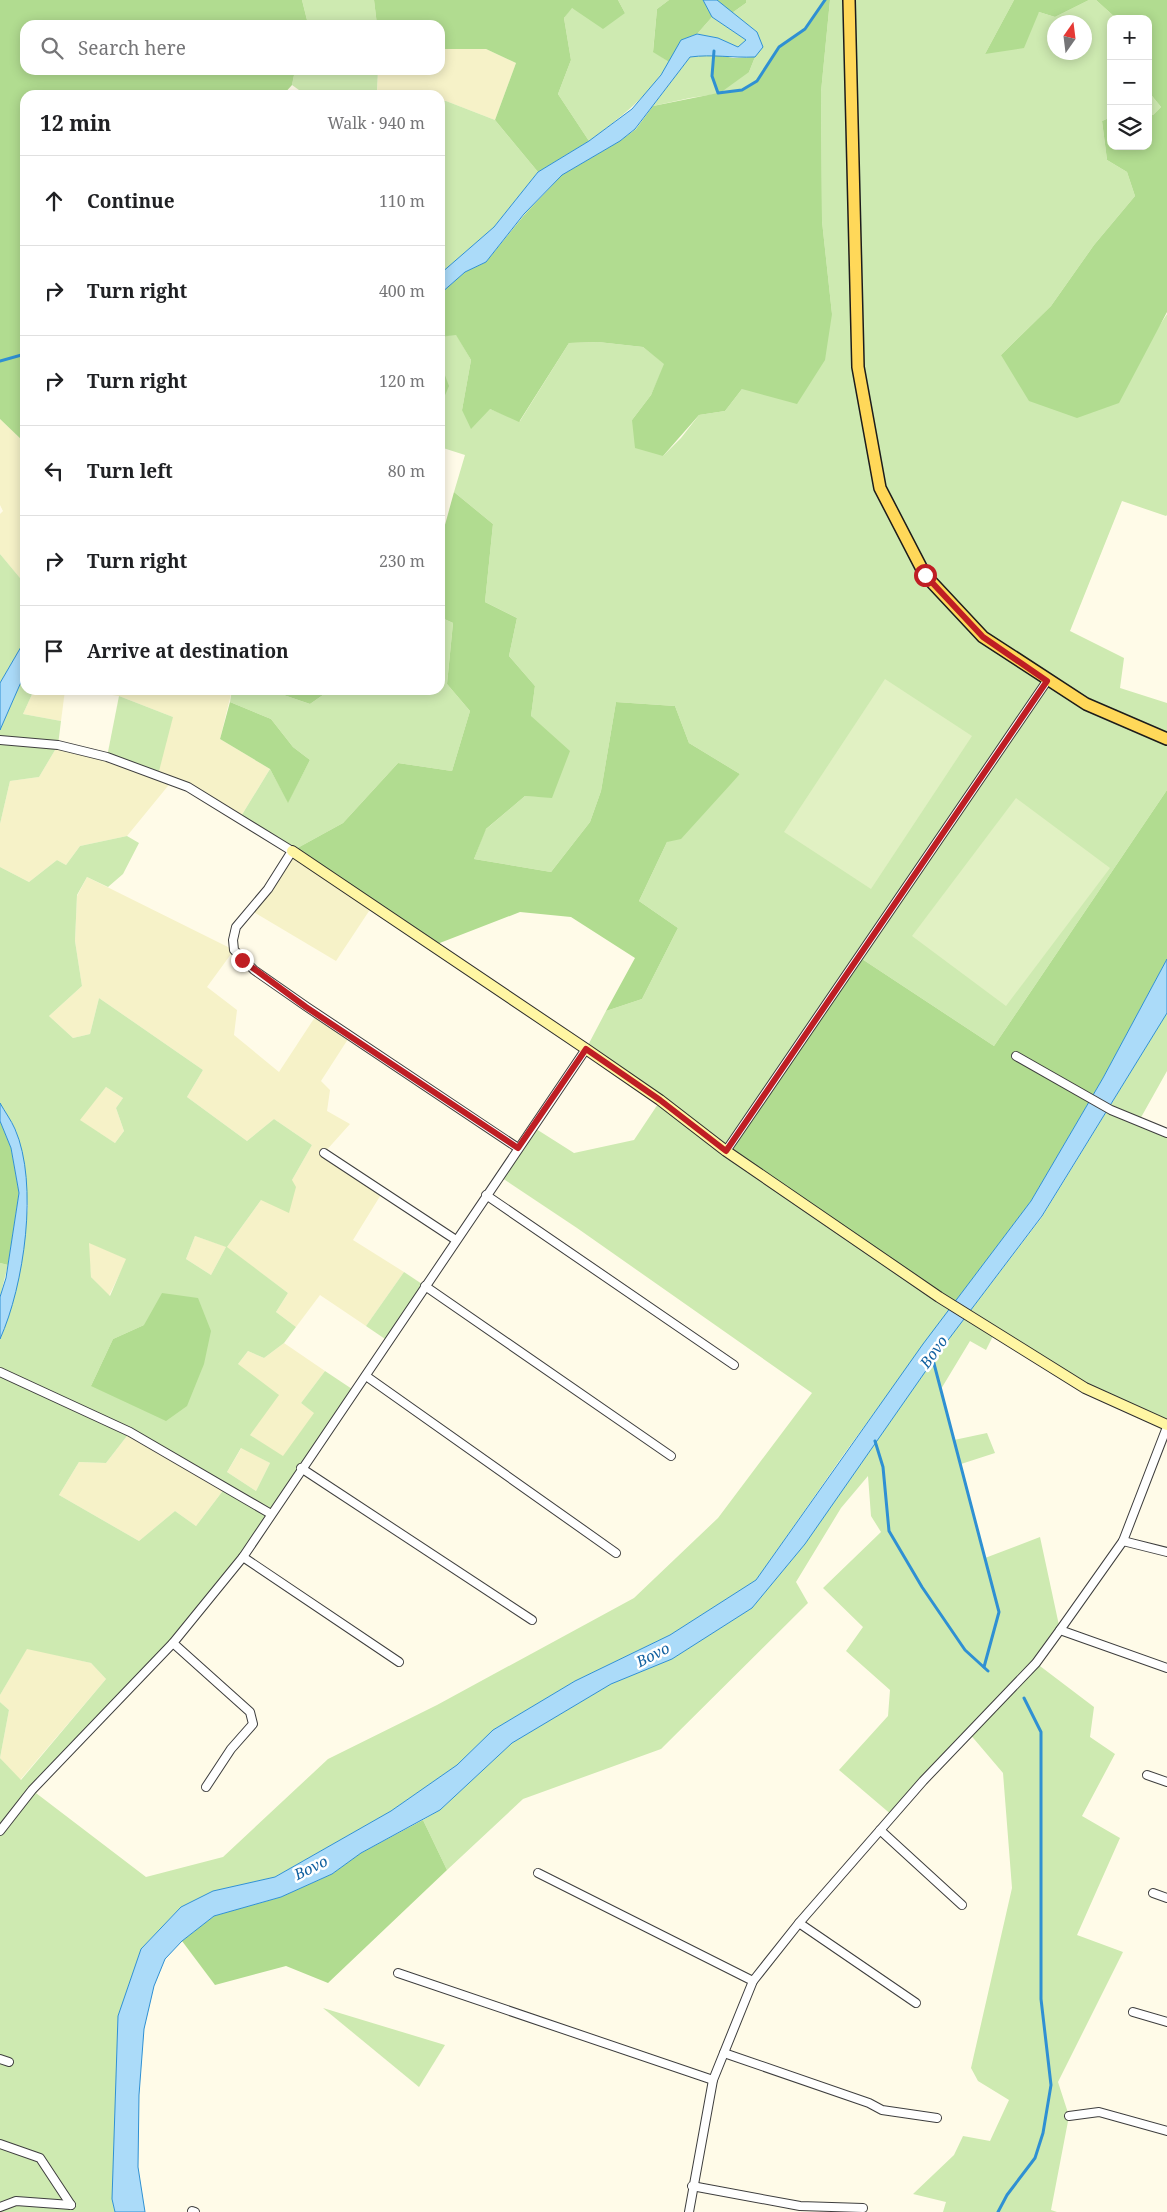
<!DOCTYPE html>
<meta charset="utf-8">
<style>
body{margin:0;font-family:"Noto Serif",serif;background:#f6f6f6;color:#202124}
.controls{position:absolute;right:15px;top:15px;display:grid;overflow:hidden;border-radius:10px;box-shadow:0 2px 12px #0003}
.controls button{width:45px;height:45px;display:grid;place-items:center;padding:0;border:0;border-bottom:1px solid #e0e0e0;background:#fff;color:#202124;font:25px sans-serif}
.compass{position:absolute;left:1047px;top:15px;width:45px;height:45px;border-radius:50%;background:#fff;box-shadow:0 2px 12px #0003;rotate:14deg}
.stop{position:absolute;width:15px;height:15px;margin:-11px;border:4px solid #bf1e24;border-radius:50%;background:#fff}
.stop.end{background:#bf1e24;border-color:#fff;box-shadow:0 1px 5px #0008}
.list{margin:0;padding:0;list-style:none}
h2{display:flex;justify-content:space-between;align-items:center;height:65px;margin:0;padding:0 20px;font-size:21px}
h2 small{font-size:16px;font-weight:400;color:#757577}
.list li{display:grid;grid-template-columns:32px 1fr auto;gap:15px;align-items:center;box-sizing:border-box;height:90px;padding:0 20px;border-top:1px solid #e0e0e0}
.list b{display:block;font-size:19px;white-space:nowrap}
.list em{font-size:16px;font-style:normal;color:#757577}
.icon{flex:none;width:28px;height:28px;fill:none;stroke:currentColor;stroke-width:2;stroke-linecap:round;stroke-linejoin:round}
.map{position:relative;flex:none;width:1167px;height:2212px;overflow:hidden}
.search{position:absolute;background:#fff;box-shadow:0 2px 12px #0003;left:20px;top:20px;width:425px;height:55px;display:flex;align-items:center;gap:12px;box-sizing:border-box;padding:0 18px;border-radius:15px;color:#757577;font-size:19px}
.panel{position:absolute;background:#fff;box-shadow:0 2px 12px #0003;left:20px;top:90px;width:425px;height:605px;border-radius:15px}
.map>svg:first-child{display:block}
</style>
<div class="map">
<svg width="1167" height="2212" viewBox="0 0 1167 2212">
<rect width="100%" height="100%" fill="#fffbe8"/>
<g fill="#f6f2c8">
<polygon points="440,49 486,49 516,63 495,120 446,101 440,101 440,95 377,95 378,70 440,70"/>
<polygon points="0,419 25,443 25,584 0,554 0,514 3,511 0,505"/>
<polygon points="34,690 65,690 61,721 23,714"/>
<polygon points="77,690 232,690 220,739 270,769 240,818 172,781 127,836 80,846 66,865 57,860 29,882 0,867 0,824 10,781 39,777 58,745 107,757 173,717 119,696"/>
<polygon points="292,851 373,905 336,961 250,910"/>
<polygon points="87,877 234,950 207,987 237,1010 234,1035 279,1072 317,1014 350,1036 321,1081 330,1090 327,1111 350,1124 324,1153 382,1193 353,1240 404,1272 366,1326 320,1295 296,1327 276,1312 288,1293 226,1247 211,1275 186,1259 195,1236 227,1247 261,1200 292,1180 312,1145 274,1119 247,1141 187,1097 203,1070 99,998 90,1034 73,1038 49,1016 82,986 75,941 77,896"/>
<polygon points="106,1087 123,1098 116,1108 124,1131 115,1143 79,1120"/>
<polygon points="88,1242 127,1259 109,1296 91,1277"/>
<polygon points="284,1343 325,1371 301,1403 315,1413 283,1457 250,1435 238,1364 248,1351 264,1358"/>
<polygon points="130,1432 225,1488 196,1526 175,1511 139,1541 59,1495 79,1462 106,1463"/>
<polygon points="242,1447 270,1463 256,1491 227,1472"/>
<polygon points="27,1648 91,1663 106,1679 20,1780 0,1758 9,1710 0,1702 0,1695"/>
</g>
<g fill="#ceeab1" fill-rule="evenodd">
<polygon points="302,0 374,0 377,25 306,25 307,20"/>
<path d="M 618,0 L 669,0 L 657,9 L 653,51 L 669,62 C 648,97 621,117 589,141 L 558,94 L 571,60 L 564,18 L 571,8 L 625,13 Z"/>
<polygon points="746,0 825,0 805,29 779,47 757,81 742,90 690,98 653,106 690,57 713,54 712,76 749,72 755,57 762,47 757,32 732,13 746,3"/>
<path d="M 830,0 L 1014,0 L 985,54 L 1039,12 L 1055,17 L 1089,0 L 1096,0 L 1117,19 L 1111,19 L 1111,117 L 1102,121 L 1107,160 L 1127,172 L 1135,196 L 1094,245 L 1051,306 L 1001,355 L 1156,331 L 1167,314 L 1167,515 L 1166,516 L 1122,501 L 1070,631 L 1124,658 L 1120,688 L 1167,703 L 1167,790 L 994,1046 L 859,957 L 952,1306 L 844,1454 L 756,1580 L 670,1635 L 575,1681 L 493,1730 L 457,1765 L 391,1811 L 275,1877 L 213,1891 L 181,1907 L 141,1949 L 118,2016 L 112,2199 L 115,2212 L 0,2212 L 0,1702 L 9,1710 L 0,1758 L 21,1780 L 106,1679 L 91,1663 L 27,1649 L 0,1695 L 0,1339 L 3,1332 L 28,1208 L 24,1163 L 16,1130 L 0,1103 L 0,867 L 29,882 L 57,860 L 66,865 L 80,846 L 127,836 L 139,843 L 123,874 L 108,887 L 87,877 L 77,895 L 75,941 L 82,986 L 49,1016 L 73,1038 L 90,1034 L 99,998 L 203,1070 L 187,1097 L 247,1141 L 274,1119 L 312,1145 L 292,1180 L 296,1187 L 289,1213 L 261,1200 L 227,1247 L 288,1293 L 276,1312 L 296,1327 L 284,1343 L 264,1358 L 248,1351 L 238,1364 L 279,1395 L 250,1435 L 283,1456 L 314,1413 L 301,1403 L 325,1371 L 355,1391 L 243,1557 L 173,1643 L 32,1790 L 146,1877 L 223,1857 L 328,1759 L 437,1705 L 634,1598 L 718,1518 L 812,1393 L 577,1228 L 499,1176 L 533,1127 L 574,1153 L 634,1140 L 660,1101 L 586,1049 L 606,1011 L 642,999 L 678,928 L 639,901 L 667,842 L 740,774 L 689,743 L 675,706 L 616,702 L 601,791 L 590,822 L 551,872 L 474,859 L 485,830 L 525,796 L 552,797 L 531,716 L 535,686 L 509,656 L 517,618 L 485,602 L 493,524 L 454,492 L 465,455 L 440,447 L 440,399 L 443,400 L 440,337 L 456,334 L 471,360 L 462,410 L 490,409 L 520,421 L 569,343 L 598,342 L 643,347 L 665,364 L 651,395 L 632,420 L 663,456 L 681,438 L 699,415 L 725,411 L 742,389 L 832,314 L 822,221 L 821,92 ZM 1054,22 L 1084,22 L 1084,52 L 1054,52 ZM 106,1087 L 123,1098 L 116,1108 L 124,1131 L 115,1143 L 80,1120 ZM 195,1236 L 226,1247 L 211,1275 L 186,1259 ZM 89,1243 L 126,1259 L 110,1296 L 91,1277 ZM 144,1325 L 91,1386 L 113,1339 ZM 130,1432 L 225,1488 L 196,1526 L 175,1511 L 139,1541 L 59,1495 L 79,1462 L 106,1463 ZM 241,1448 L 270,1463 L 256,1491 L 227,1472 Z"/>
<polygon points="712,17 746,40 738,47 718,38 697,34"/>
<polygon points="295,70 378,70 377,91 356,95 306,95 292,85"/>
<polygon points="1148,91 1161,107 1153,115 1148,114"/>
<polygon points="440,101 446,101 495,120 538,172 494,227 440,274"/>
<polygon points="0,554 25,584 25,640 0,683"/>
<polygon points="440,617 453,623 447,684 470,711 452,771 398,763 343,823 292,851 240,818 270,769 288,802 310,760 293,747 271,719 230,702 232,690 269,690 310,704 330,690 440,690"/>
<polygon points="25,673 25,690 34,690 23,714 61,721 58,745 39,777 10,781 0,824 0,730"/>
<polygon points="119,696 173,717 158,775 107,757"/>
<polygon points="1167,1013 1167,1071 1139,1121 1167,1133 1167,1425 1085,1388 995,1332 986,1350 970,1341 941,1389 954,1440 987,1433 995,1453 961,1464 985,1558 1040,1537 1060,1630 1036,1663 1094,1707 1090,1737 1115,1754 1082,1816 1120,1838 1077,1935 1123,1952 1058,2082 1069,2116 1051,2210 1057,2212 943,2212 946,2202 913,2194 954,2155 963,2136 990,2141 1009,2100 978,2081 971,2068 1012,1888 1003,1773 969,1733 893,1816 839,1770 888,1716 890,1690 846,1651 863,1627 823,1588 881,1532 871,1516 868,1476 841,1508 796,1582 808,1603 661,1749 523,1799 447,1870 423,1820 440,1810 512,1743 611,1684 672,1659 752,1608 805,1544 939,1352 1042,1217"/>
<polygon points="0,1263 8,1265 0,1297"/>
<polygon points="404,1272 425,1286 388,1341 366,1326"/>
<polygon points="323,2008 445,2045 419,2087"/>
</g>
<g fill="#b1dc90">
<polygon points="0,0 302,0 307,20 306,25 25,25 25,70 295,70 292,85 283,95 25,95 25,443 0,419"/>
<polygon points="374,0 618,0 625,13 603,29 572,8 564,18 571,60 558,94 589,141 538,172 495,120 516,63 486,49 440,49 440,25 377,25"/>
<polygon points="669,0 703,0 712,17 697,34 681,40 669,62 653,52 657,9"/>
<polygon points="717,0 746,0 746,3 732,13"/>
<polygon points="825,0 830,0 821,92 822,221 832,314 825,360 797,404 742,389 725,411 699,415 663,456 635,448 632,420 651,395 664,364 643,347 598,342 569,343 519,422 490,409 471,429 462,410 471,360 456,335 440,337 440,294 465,272 486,262 525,214 562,175 620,141 636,129 653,106 718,93 712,76 713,54 733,58 755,57 749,72 720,93 742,90 757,81 779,47 805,29"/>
<polygon points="1014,0 1089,0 1055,17 1039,12 1024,48 985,54"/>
<polygon points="1096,0 1167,0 1167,312 1119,403 1077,418 1029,401 1001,355 1051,306 1094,245 1135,196 1127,172 1107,160 1102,121 1111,117 1111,146 1148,146 1148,114 1153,115 1161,107 1148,91 1148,19 1117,19"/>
<polygon points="440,362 449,386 443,400 440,399"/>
<polygon points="454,492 493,524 485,602 517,618 509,656 535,686 531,716 570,751 552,798 525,796 486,829 474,859 551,872 590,822 601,791 616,702 675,706 689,743 740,774 681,839 667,842 639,901 678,928 642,999 606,1011 635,958 571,917 520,912 432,946 292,851 343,823 398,763 452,771 470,711 447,684 453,623 440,617 440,543"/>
<polygon points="269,690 330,690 310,704"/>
<polygon points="230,702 271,719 293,747 310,760 288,803 270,769 220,739"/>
<polygon points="1167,790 1167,959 1103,1078 1031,1201 952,1306 726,1151 859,957 994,1046"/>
<polygon points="0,1121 11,1148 19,1193 8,1265 0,1263"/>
<polygon points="162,1293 198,1298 211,1331 204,1364 187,1406 166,1421 91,1386 113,1339 144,1325"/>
<polygon points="423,1820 447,1870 328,1983 286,1966 215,1985 182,1941 214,1916 281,1897 332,1874 361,1853"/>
</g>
<g fill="#e1f1c3">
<polygon points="885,679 972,736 871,889 784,832"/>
<polygon points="1016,798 1110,868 1006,1006 912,936"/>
</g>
<g fill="#abdbf9" stroke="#2f90d3">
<path d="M 703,0 L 717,0 L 757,32 L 763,47 L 755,57 C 731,58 713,54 690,57 L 635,129 L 620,141 L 562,175 L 524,214 L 486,262 L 465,272 L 440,294 L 440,274 L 494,227 L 538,172 L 589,141 L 632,109 L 661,75 L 681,40 L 697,34 L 718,38 L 738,47 L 746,40 L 712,17 Z"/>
<polygon points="25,640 25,673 0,730 0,683"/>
<polygon points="1167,959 1167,1013 1042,1216 939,1352 805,1544 752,1608 672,1659 611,1684 512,1743 440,1810 361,1853 332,1874 281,1897 214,1916 182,1941 165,1959 154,1986 144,2029 139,2095 138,2167 145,2212 115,2212 112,2199 118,2016 141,1949 181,1907 213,1891 275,1877 391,1811 457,1765 493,1730 575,1681 670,1635 756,1580 923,1344 1031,1201 1103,1078"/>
<path d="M 0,1103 C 5,1112 11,1120 15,1129 C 39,1184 24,1286 0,1339 L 0,1297 L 6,1278 L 19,1193 L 11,1148 L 0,1121 Z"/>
</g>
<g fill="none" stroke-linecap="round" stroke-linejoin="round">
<g stroke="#2f90d3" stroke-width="3">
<polyline points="714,51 712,76 718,93 742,90 757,81 779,47 805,29 825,0"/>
<polyline points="0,361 25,354"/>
<polyline points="932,1356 999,1612 984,1667"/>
<polyline points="875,1441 883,1467 889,1531 922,1587 965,1650 988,1671"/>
<polyline points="998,2212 1007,2195 1035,2158 1043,2133 1051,2085 1041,1999 1041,1732 1024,1698"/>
</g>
<defs>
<g id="street">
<polyline points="0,740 58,745 107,757 188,787 292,851 268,889 236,927 233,940 234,950 254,970 307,1007 518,1148"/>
<polyline points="1016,1056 1111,1110 1167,1133"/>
<polyline points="726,1151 1047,681"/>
<polyline points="324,1153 456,1240"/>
<polyline points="486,1195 734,1365"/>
<polyline points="425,1286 671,1456"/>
<polyline points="0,1372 130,1432 271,1514"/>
<polyline points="366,1376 616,1553"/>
<polyline points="301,1468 532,1620"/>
<polyline points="1123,1541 1167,1552"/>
<polyline points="243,1557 399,1662"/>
<polyline points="1060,1630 1167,1668"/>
<polyline points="173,1643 250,1712 253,1724 231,1749 206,1787"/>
<polyline points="1147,1775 1167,1782"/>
<polyline points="880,1830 962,1905"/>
<polyline points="0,1831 32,1790 173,1643 243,1557 586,1049"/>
<polyline points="538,1873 753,1981"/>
<polyline points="1153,1893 1167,1898"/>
<polyline points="799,1923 916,2003"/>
<polyline points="398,1973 713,2080"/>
<polyline points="1133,2012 1167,2022"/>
<polyline points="724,2053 869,2103 882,2110 937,2118"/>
<polyline points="0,2059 9,2062"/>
<polyline points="1069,2116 1099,2112 1167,2131"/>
<polyline points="0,2144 40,2158 71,2205"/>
<polyline points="692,2186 800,2206 863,2208"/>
<polyline points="0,2207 16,2201 71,2205"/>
<polyline points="192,2211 195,2212"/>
<polyline points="689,2212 713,2080 753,1981 799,1923 923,1781 1036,1663 1060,1630 1123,1541 1167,1427"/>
</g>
<polyline id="secondary" points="292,851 586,1049 660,1100 726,1151 939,1297 1085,1388 1167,1425"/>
<polyline id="primary" points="849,0 858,367 880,488 925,575 983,637 1086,704 1167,739"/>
</defs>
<use href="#street" stroke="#3e3e3e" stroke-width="10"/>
<use href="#secondary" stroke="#2d2d2d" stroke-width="12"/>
<use href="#primary" stroke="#1c1c1c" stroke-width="14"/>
<use href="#street" stroke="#fff" stroke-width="8"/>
<use href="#secondary" stroke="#fff6a3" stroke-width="10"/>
<use href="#primary" stroke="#ffd859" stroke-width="11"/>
</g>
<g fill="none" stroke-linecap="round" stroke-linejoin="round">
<polyline stroke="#bf1e24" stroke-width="6" points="242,960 306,1007 518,1148 586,1049 660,1100 726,1151 1047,681 983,637 925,575"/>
</g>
<g text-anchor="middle" stroke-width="5" stroke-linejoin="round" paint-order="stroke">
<g font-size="15" font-style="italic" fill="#1060a0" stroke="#fff">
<text transform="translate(934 1352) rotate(-54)" y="5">Bovo</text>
<text transform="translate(653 1655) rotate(-27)" y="5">Bovo</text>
<text transform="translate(311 1868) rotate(-26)" y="5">Bovo</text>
</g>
</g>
</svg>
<div class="controls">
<button>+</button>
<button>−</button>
<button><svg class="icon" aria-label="layers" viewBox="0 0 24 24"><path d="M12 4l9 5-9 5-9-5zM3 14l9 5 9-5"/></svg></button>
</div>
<svg class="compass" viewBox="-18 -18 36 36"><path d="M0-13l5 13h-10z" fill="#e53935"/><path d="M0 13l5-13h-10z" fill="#757577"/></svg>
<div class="stop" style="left:925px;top:575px"></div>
<div class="stop end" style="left:242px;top:960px"></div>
<div class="search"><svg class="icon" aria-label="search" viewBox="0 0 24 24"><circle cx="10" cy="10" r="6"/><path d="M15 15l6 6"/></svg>Search here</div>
<section class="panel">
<h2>12 min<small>Walk · 940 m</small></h2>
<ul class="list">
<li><svg class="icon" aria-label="ahead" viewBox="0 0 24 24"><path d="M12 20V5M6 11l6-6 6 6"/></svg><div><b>Continue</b></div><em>110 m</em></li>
<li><svg class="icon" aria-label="right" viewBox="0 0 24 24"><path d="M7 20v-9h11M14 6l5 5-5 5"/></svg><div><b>Turn right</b></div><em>400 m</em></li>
<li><svg class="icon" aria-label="right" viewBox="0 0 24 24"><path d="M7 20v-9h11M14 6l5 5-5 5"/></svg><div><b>Turn right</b></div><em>120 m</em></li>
<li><svg class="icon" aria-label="left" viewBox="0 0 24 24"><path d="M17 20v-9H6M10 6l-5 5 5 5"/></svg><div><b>Turn left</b></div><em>80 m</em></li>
<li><svg class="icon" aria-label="right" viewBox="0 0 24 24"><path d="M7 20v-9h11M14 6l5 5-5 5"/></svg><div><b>Turn right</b></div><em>230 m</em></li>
<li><svg class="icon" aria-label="arrive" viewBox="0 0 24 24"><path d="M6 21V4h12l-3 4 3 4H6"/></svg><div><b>Arrive at destination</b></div></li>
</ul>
</section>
</div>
